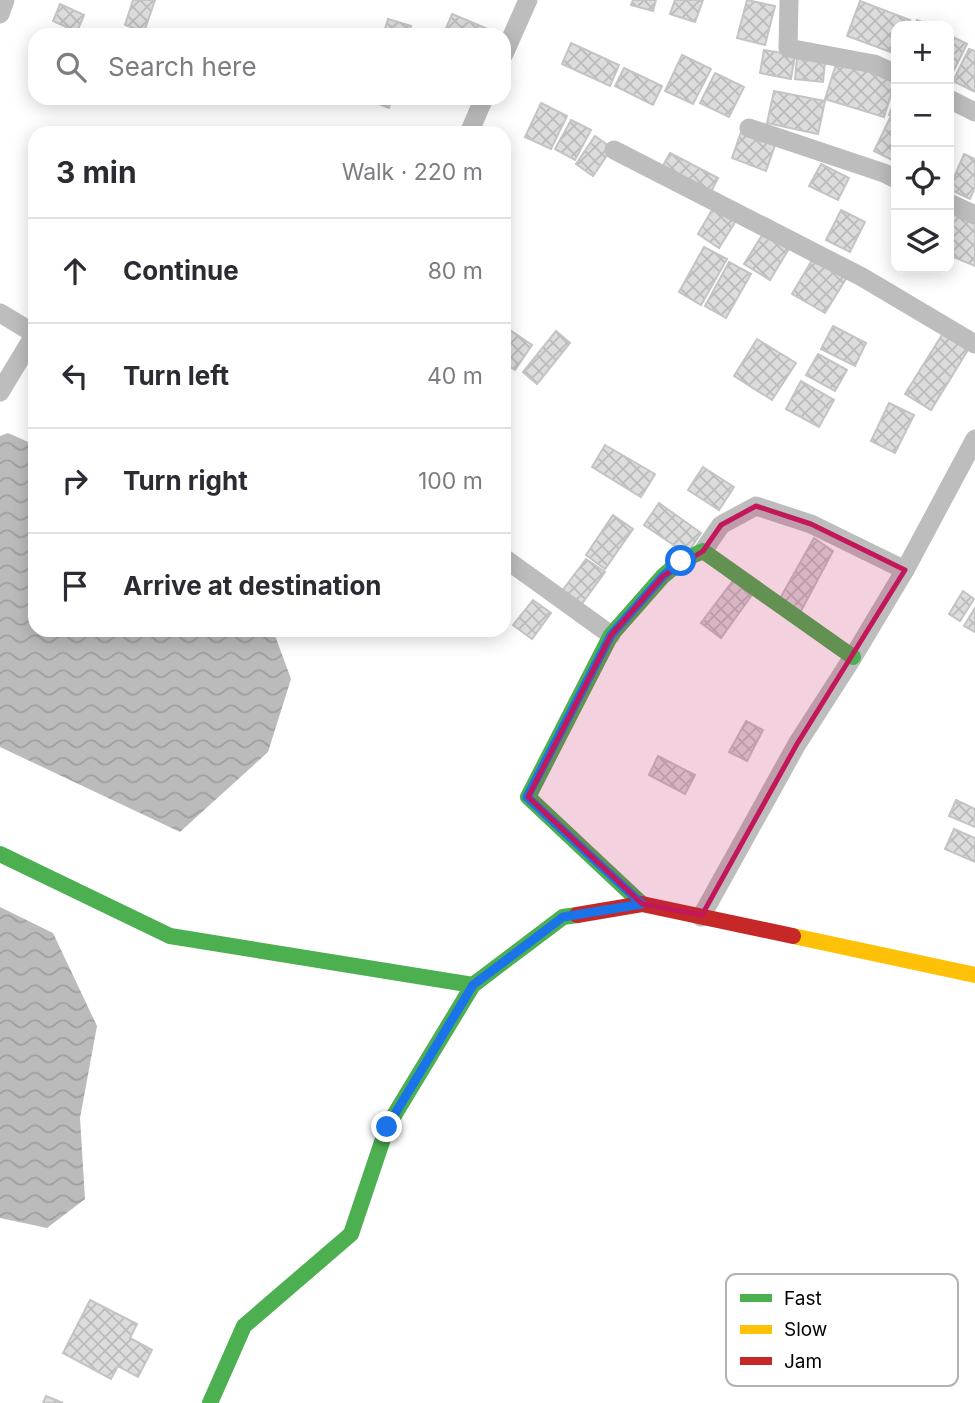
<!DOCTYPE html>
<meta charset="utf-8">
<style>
body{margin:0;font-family:Inter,sans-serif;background:#f2f2f3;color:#2b2b33}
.controls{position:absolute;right:21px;top:21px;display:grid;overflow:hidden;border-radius:14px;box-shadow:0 4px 18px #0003}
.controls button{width:63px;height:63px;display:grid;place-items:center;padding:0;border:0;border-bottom:2px solid #e1e1e2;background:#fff;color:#2b2b33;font:35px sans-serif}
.stop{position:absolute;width:21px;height:21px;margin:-16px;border:5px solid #1a73e8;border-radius:50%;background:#fff}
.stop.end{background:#1a73e8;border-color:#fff;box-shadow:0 2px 7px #0008}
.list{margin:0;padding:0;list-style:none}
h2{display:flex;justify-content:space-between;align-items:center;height:91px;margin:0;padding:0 28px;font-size:30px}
h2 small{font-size:23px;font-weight:400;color:#7c7c81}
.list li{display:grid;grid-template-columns:46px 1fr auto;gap:21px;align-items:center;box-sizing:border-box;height:105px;padding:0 28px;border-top:2px solid #e1e1e2}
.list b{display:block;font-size:26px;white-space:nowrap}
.list em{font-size:23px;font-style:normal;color:#7c7c81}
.icon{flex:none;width:38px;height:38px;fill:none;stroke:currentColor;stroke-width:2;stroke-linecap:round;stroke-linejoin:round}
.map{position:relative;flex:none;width:975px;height:1403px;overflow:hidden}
.search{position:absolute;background:#fff;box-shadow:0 4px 18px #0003;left:28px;top:28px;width:483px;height:77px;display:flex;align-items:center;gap:18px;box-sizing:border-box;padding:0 24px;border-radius:21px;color:#7c7c81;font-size:26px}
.panel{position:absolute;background:#fff;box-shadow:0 4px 18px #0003;left:28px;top:126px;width:483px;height:511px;border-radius:21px}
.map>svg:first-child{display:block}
</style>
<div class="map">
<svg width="975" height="1403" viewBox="0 0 975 1403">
<defs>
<pattern id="water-waves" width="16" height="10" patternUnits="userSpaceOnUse" patternTransform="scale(1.75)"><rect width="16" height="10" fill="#bbb"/><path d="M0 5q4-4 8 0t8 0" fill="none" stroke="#9f9f9f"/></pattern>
<pattern id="building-cross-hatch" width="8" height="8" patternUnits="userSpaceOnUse" patternTransform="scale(1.75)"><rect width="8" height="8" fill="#dcdcdc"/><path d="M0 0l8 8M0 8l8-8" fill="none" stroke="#bbb"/></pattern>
</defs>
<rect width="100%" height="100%" fill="#fff"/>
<g fill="url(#water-waves)">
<polygon points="8,433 35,445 35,630 273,630 291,679 268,752 180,832 0,747 0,436"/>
<polygon points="0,907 53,933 97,1026 80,1118 85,1199 47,1228 0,1218"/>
</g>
<g fill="url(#building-cross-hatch)" stroke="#c4c4c4" stroke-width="2">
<polygon points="133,0 155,0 144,32 125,25"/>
<polygon points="633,0 656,0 653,11 631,5"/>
<polygon points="675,0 703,0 695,22 670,14"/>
<polygon points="747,0 775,6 765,45 737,38"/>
<polygon points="860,1 910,20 907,26 896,26 896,54 847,36"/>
<polygon points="60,4 84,15 77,32 53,21"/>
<polygon points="452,14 500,34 499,35 453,35 445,31"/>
<polygon points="388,19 411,26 408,35 383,35"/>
<polygon points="917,20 931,26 915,26"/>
<polygon points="949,35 967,44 949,80"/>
<polygon points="571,43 619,65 610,86 562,64"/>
<polygon points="969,49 975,51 975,92 953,81"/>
<polygon points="764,50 795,55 791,79 760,73"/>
<polygon points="682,55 711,69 693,104 665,91"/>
<polygon points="797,58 825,61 823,82 795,79"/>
<polygon points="837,61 896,79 884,117 825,99"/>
<polygon points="624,68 662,86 653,105 615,86"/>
<polygon points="715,73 744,87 729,117 700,103"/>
<polygon points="774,91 825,101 818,134 767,123"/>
<polygon points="896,97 896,118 889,115"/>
<polygon points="363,98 392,98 389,108"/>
<polygon points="541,103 567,116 551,149 525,137"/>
<polygon points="890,118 896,121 896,162 874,151"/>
<polygon points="571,120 591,130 575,160 555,149"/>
<polygon points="741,132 775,145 766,171 732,158"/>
<polygon points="595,136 612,148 593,176 576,164"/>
<polygon points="670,153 718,178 710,194 661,169"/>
<polygon points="964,154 975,159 975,187 970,199 949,189"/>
<polygon points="821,164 849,178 838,200 809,186"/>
<polygon points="715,205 737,219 719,248 698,234"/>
<polygon points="841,210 865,222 850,252 826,240"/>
<polygon points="956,210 975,218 975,266 949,255 949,226"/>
<polygon points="764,232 790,247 770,280 744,264"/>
<polygon points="704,247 727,259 701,305 679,292"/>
<polygon points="814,257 847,277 825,313 792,294"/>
<polygon points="729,262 751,274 726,318 705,306"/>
<polygon points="504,326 532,345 515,370 504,363"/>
<polygon points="833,326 866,343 855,366 821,349"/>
<polygon points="945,330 971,345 931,410 905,394"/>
<polygon points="556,331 570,343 537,384 523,372"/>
<polygon points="757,339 796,363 772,400 734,376"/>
<polygon points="818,354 847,370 835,391 806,375"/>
<polygon points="801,381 834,400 819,427 786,409"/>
<polygon points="889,403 914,415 895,453 871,441"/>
<polygon points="605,445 655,474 641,497 592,467"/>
<polygon points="703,467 734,487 719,510 688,490"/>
<polygon points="659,503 701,533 687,554 644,525"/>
<polygon points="613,515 633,529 605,569 586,555"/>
<polygon points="814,538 833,551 800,613 778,602"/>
<polygon points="586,559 605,572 578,609 559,595"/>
<polygon points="735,578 754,592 721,638 701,623"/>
<polygon points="963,591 974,599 960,621 949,614"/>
<polygon points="533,600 551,613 532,639 513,625"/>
<polygon points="975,608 975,632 964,626"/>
<polygon points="746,721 763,730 747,761 729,752"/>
<polygon points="658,756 695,775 685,794 649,775"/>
<polygon points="956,800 975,809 975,827 949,816"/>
<polygon points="954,829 975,838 975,862 945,849"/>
<polygon points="90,1300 137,1324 130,1338 152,1350 138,1377 118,1366 111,1379 63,1353"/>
<polygon points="46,1396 63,1403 43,1403"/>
</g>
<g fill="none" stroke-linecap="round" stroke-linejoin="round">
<g stroke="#bdbdbd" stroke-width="19">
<polyline points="789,0 788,48 874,64 896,74"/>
<polyline points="0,14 5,0"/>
<polyline points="504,54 528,0"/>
<polyline points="949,99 975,112"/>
<polyline points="749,128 884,173 896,179"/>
<polyline points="469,133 484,98"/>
<polyline points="614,150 862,277 975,344"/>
<polyline points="949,203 975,215"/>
<polyline points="0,313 35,334"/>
<polyline points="0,392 35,334"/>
<polyline points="703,551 721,525 756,506 811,524 905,570"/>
<polyline points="504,558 611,635"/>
<polyline points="701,917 797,744 853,657 905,570 975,439"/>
</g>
<g stroke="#4caf50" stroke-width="16">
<polyline points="0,854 170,936 473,985"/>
<polyline points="642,904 528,797 611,635 663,576 681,561 703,551 853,657"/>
<polyline points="210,1403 244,1326 351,1234 387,1127 473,985 563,917 577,915"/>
</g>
<polyline stroke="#ffc107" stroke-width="16" points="793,936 975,975"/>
<polyline stroke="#c62828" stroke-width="16" points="577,915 642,904 793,936"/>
</g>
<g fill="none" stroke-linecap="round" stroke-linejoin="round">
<polyline stroke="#1a73e8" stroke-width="9" points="387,1127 473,985 563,917 642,904 527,797 611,635 663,576 681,561"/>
</g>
<path fill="#c2185b" fill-opacity="0.2" stroke="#c2185b" stroke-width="5" stroke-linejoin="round" d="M 756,506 L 811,524 L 905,570 L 797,744 L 702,915 L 642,904 L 528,797 L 611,635 L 663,576 L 703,551 L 721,525 Z"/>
<rect x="726" y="1274" width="232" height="112" rx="10" fill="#fff" stroke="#b2b2b2" stroke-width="2"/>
<rect x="740" y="1294" width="32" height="8" fill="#4caf50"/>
<rect x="740" y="1325" width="32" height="9" fill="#ffc107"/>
<rect x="740" y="1357" width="32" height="8" fill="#c62828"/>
<g font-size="19" fill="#000">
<text x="784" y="1305">Fast</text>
<text x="784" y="1336">Slow</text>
<text x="784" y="1368">Jam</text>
</g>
</svg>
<div class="controls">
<button>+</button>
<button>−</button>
<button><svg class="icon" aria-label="locate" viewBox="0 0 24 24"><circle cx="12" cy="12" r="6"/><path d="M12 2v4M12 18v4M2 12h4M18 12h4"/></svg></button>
<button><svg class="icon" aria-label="layers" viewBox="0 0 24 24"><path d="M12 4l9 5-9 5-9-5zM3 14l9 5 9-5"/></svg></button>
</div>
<div class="stop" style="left:681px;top:561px"></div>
<div class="stop end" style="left:387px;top:1127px"></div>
<div class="search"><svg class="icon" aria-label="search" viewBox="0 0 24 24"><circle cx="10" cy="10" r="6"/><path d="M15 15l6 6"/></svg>Search here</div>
<section class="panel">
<h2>3 min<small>Walk · 220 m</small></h2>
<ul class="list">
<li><svg class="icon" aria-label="ahead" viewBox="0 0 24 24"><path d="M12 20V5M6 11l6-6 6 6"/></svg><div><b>Continue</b></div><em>80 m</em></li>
<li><svg class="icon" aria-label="left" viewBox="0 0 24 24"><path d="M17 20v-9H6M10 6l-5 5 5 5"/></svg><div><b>Turn left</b></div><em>40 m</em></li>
<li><svg class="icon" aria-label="right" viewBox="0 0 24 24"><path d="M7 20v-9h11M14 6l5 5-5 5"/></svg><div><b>Turn right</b></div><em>100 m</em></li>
<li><svg class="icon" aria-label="arrive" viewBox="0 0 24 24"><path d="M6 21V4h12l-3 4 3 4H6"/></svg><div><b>Arrive at destination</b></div></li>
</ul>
</section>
</div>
